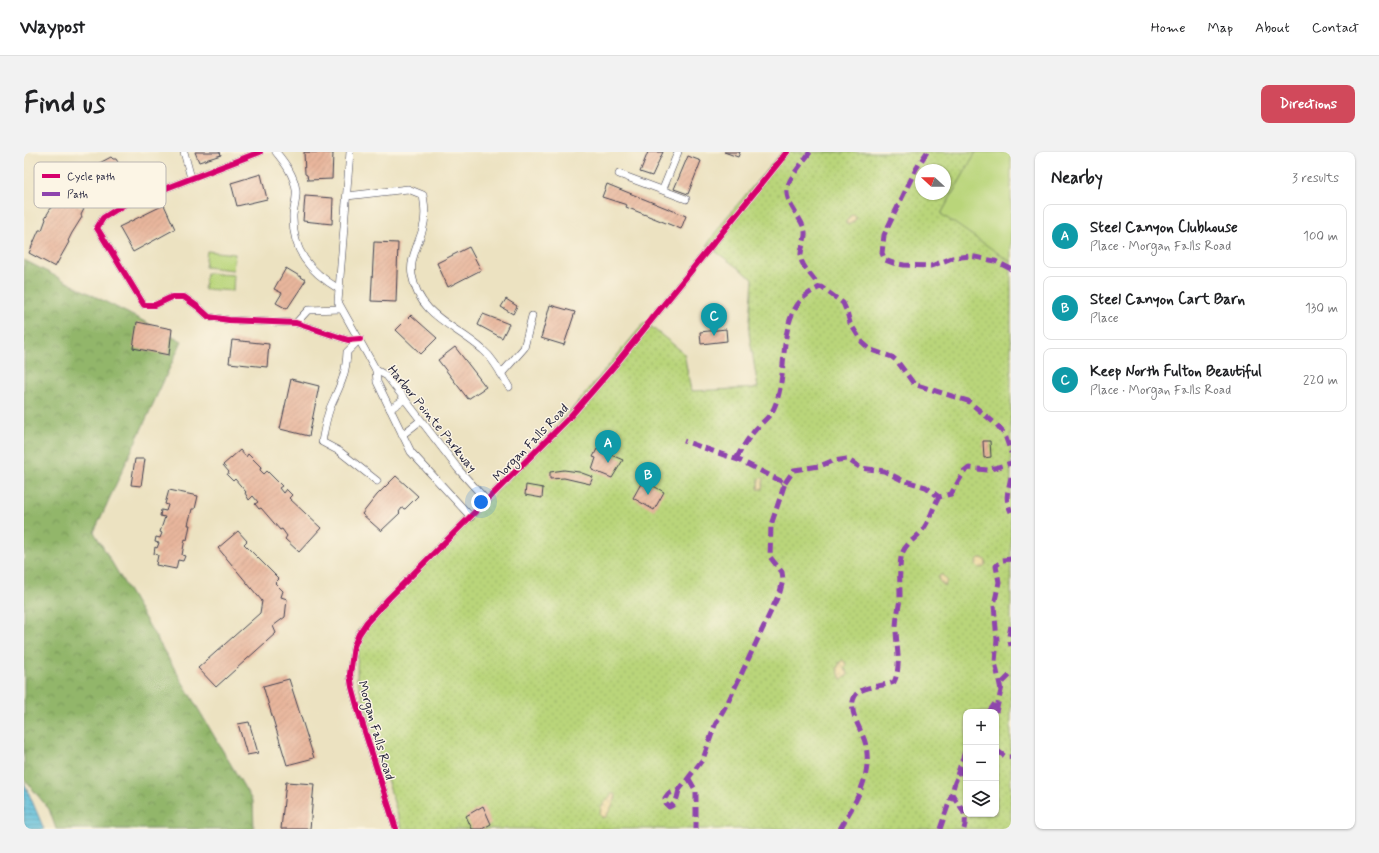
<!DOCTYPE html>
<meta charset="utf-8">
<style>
body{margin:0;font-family:Mynerve,sans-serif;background:#f2f2f2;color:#202124}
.controls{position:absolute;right:12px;bottom:12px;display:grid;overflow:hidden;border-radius:8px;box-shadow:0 1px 3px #0004}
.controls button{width:36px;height:36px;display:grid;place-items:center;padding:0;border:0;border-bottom:1px solid #e0e0e0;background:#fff;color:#202124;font:20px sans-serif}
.compass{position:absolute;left:891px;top:12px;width:36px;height:36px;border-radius:50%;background:#fff;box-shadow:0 1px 3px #0004;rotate:291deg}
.you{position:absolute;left:457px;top:350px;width:14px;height:14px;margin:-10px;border:3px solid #fff;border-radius:50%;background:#1a73e8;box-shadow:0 0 0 6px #1a73e833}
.badge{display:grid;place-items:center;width:26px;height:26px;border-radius:50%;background:#d1495b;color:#fff;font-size:13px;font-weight:700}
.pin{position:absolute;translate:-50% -33px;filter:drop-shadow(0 1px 2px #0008)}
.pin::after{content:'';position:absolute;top:21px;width:14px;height:12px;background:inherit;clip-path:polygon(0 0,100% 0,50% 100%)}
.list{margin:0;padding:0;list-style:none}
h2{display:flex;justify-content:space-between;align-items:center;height:52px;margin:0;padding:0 16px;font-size:17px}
h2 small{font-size:13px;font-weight:400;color:#757577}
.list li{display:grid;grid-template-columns:26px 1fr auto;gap:12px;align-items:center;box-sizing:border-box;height:64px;margin:0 8px 8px;padding:0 8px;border:1px solid #e0e0e0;border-radius:8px}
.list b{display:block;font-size:15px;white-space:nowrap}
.list p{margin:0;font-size:13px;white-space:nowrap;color:#757577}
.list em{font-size:13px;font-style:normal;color:#757577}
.icon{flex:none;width:22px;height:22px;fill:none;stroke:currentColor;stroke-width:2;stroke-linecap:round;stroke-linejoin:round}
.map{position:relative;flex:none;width:987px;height:677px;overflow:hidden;border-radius:8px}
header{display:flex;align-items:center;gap:24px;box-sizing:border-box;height:56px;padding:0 20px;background:#fff;border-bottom:1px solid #e0e0e0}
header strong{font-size:19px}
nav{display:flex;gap:22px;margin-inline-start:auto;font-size:14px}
.intro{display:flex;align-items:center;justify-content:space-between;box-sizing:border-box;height:96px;padding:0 24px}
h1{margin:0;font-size:28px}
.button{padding:10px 18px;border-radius:8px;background:#d1495b;color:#fff;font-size:14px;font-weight:700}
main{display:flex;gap:24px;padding:0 24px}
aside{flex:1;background:#fff;border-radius:8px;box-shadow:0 1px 3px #0004}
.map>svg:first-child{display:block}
</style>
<header>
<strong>Waypost</strong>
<nav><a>Home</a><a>Map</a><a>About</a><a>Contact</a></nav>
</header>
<div class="intro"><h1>Find us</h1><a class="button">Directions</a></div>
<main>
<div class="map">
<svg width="987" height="677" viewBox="0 0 987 677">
<defs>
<pattern id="grass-dots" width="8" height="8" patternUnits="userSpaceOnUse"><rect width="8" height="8" fill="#b9d57a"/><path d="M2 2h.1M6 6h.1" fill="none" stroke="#9fb76a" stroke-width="1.8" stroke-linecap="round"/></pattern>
<pattern id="forest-crowns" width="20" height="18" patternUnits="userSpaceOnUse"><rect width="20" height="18" fill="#92b66a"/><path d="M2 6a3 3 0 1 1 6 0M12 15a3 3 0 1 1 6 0" fill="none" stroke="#779458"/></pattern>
<pattern id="sand-dots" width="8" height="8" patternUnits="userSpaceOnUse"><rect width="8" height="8" fill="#eeda9e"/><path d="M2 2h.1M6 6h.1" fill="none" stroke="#ccbb89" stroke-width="1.8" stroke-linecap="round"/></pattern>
<pattern id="water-rules" width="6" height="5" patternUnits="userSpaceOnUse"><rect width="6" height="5" fill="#5cbeda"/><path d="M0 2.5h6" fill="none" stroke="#4c9ab2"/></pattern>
<pattern id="building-hatch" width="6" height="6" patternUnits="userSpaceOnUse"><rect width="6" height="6" fill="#e8b69c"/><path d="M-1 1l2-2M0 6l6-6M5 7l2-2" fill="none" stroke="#c79c87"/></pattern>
</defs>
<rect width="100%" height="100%" fill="#fcf5e5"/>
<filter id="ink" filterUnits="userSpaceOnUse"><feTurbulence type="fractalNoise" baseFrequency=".025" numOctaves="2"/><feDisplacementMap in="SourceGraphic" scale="8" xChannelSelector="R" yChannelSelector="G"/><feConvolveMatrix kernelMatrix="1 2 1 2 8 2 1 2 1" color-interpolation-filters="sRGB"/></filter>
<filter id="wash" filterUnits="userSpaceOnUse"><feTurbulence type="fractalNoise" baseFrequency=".012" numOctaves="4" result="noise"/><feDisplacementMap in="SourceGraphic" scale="16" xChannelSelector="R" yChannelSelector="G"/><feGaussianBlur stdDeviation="0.9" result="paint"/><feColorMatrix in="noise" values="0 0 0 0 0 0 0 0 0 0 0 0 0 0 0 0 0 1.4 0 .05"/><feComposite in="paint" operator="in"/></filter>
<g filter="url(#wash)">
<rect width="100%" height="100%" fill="#ece2c1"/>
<path fill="url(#grass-dots)" stroke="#6e7c5a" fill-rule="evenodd" d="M 758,0 L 952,0 L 917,62 L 987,104 L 987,677 L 378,677 L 333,527 L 334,479 L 508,305 L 621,170 L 660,201 L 667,239 L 734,236 L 725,181 L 729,127 L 683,93 L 702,66 ZM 897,18 L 921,18 L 921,42 L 897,42 ZM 942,560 L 972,560 L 972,662 L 942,662 Z"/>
<polygon fill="url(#forest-crowns)" stroke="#5a6c52" points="0,108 158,189 70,380 229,650 230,677 32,677 25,657 0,627"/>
<g fill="url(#sand-dots)" stroke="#887e6c">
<polygon points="827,63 832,64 831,68 826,72 822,72 822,70"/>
<polygon points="738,325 740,328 738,337 734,337 735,327"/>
<circle cx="957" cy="411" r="5"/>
<polygon points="918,423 923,428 921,434 915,429 915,424"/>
<polygon points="819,508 822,512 820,518 823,519 824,523 817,527 813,517 816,510"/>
<polygon points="588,642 591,642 592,646 582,665 578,665 576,663 577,655"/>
</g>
<g fill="#b9d57a" stroke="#6e7c5a">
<polygon points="952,0 987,0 987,110 917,62"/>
<polygon points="183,99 211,102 209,118 181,115"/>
<polygon points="182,121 210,123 209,139 180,137"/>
</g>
<polygon fill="url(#water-rules)" stroke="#3f708a" points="0,630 20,677 0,677"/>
<g id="blocks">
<g fill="url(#building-hatch)">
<polygon points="171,0 196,0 197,3 175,10"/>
<polygon points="280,0 309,1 308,27 284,28 283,23 281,22"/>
<polygon points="624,0 639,0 628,24 616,20"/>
<polygon points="700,0 716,0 714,5"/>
<polygon points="664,4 677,9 664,42 650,37"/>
<polygon points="87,5 89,7 92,7 105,29 65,51 64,49 60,50 47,28 49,27 49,25"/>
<polygon points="237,22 243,47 213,54 207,31"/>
<polygon points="583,32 662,64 657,77 602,55 603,53 578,45"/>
<polygon points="34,44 60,57 57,63 58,65 48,81 44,89 45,90 31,115 5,101 15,78 18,78 22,67 21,66"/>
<polygon points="281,44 309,46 308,72 279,69"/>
<polygon points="140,53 151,77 109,100 95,75"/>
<polygon points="350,90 374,91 372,150 347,149"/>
<polygon points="445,95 457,118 424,135 413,111"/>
<polygon points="262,116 282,128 263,157 252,151 258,141 250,137"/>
<polygon points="482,147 493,154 489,162 477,155"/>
<polygon points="526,153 551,160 540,193 517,186"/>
<polygon points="459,162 485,172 478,186 454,173"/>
<polygon points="387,163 413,186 397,202 372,178"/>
<polygon points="113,170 148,177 145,203 109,196"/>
<polygon points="702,177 703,189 677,192 676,180"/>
<polygon points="208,188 245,192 243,215 205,211"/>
<polygon points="431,195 462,235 444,247 414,208"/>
<polygon points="267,227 295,234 285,284 256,277"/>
<polygon points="959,289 966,289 967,305 960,306"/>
<polygon points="573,297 599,308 588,326 568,318 572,306 569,305"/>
<polygon points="216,298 222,305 224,302 237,315 236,318 240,322 243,319 258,334 255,336 259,341 262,337 268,343 265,346 297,376 275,400 261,387 263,384 258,377 256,378 237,356 235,357 231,352 234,350 229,344 225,348 221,341 222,340 211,327 209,329 203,323 205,320 199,313"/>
<polygon points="111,307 121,307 117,334 107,333"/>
<polygon points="540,318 555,320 569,325 566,332 540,326 526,327 526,320"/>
<polygon points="372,324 394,344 381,357 378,356 375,360 376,361 357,379 338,362 353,343"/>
<polygon points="619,328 640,340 630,358 609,346"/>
<polygon points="502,333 519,336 518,346 501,343"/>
<polygon points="145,338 174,344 171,357 168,357 164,373 166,373 163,388 161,387 158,403 161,404 159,409 154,408 152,417 132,413 134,403 130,402 131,395 133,396 135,391 131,390 132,385 136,386 138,381 136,380 141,365 136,364 137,358 142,359 144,353 141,352"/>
<polygon points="214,379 223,389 220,392 255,427 251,431 259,439 257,445 263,447 261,465 249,474 252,481 192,535 174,516 236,461 238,449 194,396"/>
<polygon points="265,527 290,606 263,613 239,534"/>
<polygon points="225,570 234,601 223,603 214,572"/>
<polygon points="262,630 290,632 286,677 257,677"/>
<polygon points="459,654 467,672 458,677 448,677 442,664"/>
</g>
</g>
</g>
<g filter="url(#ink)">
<use href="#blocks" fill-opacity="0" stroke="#403f4f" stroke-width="1"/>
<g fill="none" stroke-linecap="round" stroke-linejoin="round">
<defs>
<g id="street">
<polyline points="160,0 167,26"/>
<polyline points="236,0 101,52 79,66 73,76 120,153 131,153 148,145 160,145 174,155 185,165 205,168 272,171 324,188 336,187"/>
<path d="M 252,0 C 261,11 270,23 272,38 C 273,46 270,55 269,63 C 268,99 285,119 315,137"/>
<polyline points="326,0 314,150 352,218 353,230 387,300 447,365"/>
<polyline points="595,22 662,47"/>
<polyline points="639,37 654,0"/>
<path d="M 323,44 L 384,37 L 399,43 C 401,54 402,65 399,76 C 395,91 385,108 388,123 C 395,164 431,173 459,198 C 470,207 477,222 485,235"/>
<polyline points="272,171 284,158 317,157"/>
<path d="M 336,187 L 323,200 C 322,225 315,235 306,256 C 302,267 300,279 298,290 L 315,299 L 353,329"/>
<polyline points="352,218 363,224 435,318 463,349"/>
<polyline points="477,222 500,196 508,164"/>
<polyline points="366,257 381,247"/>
<polyline points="378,283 396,269"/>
<polyline points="372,677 335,561 328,535 326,522 330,494 335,482 343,470 365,446 544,267 591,213 763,0"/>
</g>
</defs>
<use href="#street" stroke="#403f4f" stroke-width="8"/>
<use href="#street" stroke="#fff" stroke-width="7"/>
<g stroke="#8e44ad" stroke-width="5" stroke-dasharray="10 5" stroke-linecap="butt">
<path d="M 786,0 C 780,9 764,27 763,37 C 761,52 778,65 781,80 C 782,90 774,99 778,110 C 782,120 791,125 795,136"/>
<polyline points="903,0 892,17 860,83 858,101 861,108 869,111 880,113 907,114 928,106 946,104 971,109 987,117"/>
<path d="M 712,307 C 718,296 724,286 732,277 C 738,270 746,265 750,256 C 768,217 747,154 797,135 L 819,151 L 823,160 L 826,171 L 838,190 L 847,198 L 868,205 L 873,209 L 890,232 L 944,249 L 973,273 L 981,283 L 987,301"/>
<path d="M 987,325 C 984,341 980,344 987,360"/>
<polyline points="761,331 770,318 796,314 808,309 823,307 837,316 860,319 878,328 902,335 915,345"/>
<polyline points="987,474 985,484 987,494"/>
<polyline points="977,538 971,510 973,488 970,453 975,430 972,414 978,408 987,407"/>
<polyline points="965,560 972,550"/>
<polyline points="972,560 979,530 987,522"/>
<polyline points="972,598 982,605 987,605"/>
<polyline points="933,623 942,597"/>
<polyline points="665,627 672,639 672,677"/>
<path d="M 655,638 C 653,645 653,652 645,655 L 642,652 L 641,646 L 644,642 L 655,638 L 679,607 L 691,573 L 705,548 L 756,440 L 759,428 L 758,420 L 746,405 L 747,373 L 761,331 L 717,309 L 660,289"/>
<path d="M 816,677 C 831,650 848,626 842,594 C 840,580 822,559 831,544 C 838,533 859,535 870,530 C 878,514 872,494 872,476 C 872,466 875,456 876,446 C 876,433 875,419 877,406 C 879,393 889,389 897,380 C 906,369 908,357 915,345 L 927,342 L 940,320 L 945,316 L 964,318 L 987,311"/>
<polyline points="916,677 928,642"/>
<path d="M 940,677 C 945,661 935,654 928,642 C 930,631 933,622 942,616"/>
</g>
<defs>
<g id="cycleway">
<polyline points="236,0 101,52 79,66 73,76 120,153 131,153 148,145 160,145 174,155 185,165 205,168 272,171 324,188 336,187"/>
<polyline points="372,677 335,561 328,535 326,522 330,494 335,482 343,470 365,446 544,267 591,213 763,0"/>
</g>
</defs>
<use href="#cycleway" stroke="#fcf5e5" stroke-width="8"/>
<use href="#cycleway" stroke="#d6006c" stroke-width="6"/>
</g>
</g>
<g text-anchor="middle" stroke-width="3" stroke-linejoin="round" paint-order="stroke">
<g font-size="13" fill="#22223b" stroke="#fcf5e5">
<text transform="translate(409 266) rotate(51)" y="5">Harbor Pointe Parkway</text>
<text transform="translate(506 290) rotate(-46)" y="5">Morgan Falls Road</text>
<text transform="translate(353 578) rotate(74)" y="5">Morgan Falls Road</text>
</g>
</g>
<rect x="10" y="10" width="132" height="46" rx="6" fill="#fcf5e5" stroke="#bbb6b2" stroke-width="1"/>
<rect x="18" y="22" width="18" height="4" fill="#d6006c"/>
<rect x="18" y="40" width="18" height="4" fill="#8e44ad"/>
<g font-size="11" fill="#22223b">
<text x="43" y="28">Cycle path</text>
<text x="43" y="46">Path</text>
</g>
</svg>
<div class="controls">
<button>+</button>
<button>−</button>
<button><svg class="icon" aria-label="layers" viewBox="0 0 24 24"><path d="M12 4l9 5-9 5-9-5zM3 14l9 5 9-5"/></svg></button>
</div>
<svg class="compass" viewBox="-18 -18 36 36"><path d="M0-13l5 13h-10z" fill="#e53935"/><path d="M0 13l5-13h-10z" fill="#757577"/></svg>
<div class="you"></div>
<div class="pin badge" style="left:584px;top:311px;background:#0f9aa8">A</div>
<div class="pin badge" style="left:624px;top:343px;background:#0f9aa8">B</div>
<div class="pin badge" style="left:690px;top:184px;background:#0f9aa8">C</div>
</div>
<aside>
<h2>Nearby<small>3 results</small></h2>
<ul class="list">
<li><span class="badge" style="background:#0f9aa8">A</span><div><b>Steel Canyon Clubhouse</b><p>Place · Morgan Falls Road</p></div><em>100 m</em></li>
<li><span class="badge" style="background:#0f9aa8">B</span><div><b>Steel Canyon Cart Barn</b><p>Place</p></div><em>130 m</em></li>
<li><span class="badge" style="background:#0f9aa8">C</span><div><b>Keep North Fulton Beautiful</b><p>Place · Morgan Falls Road</p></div><em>220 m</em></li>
</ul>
</aside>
</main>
